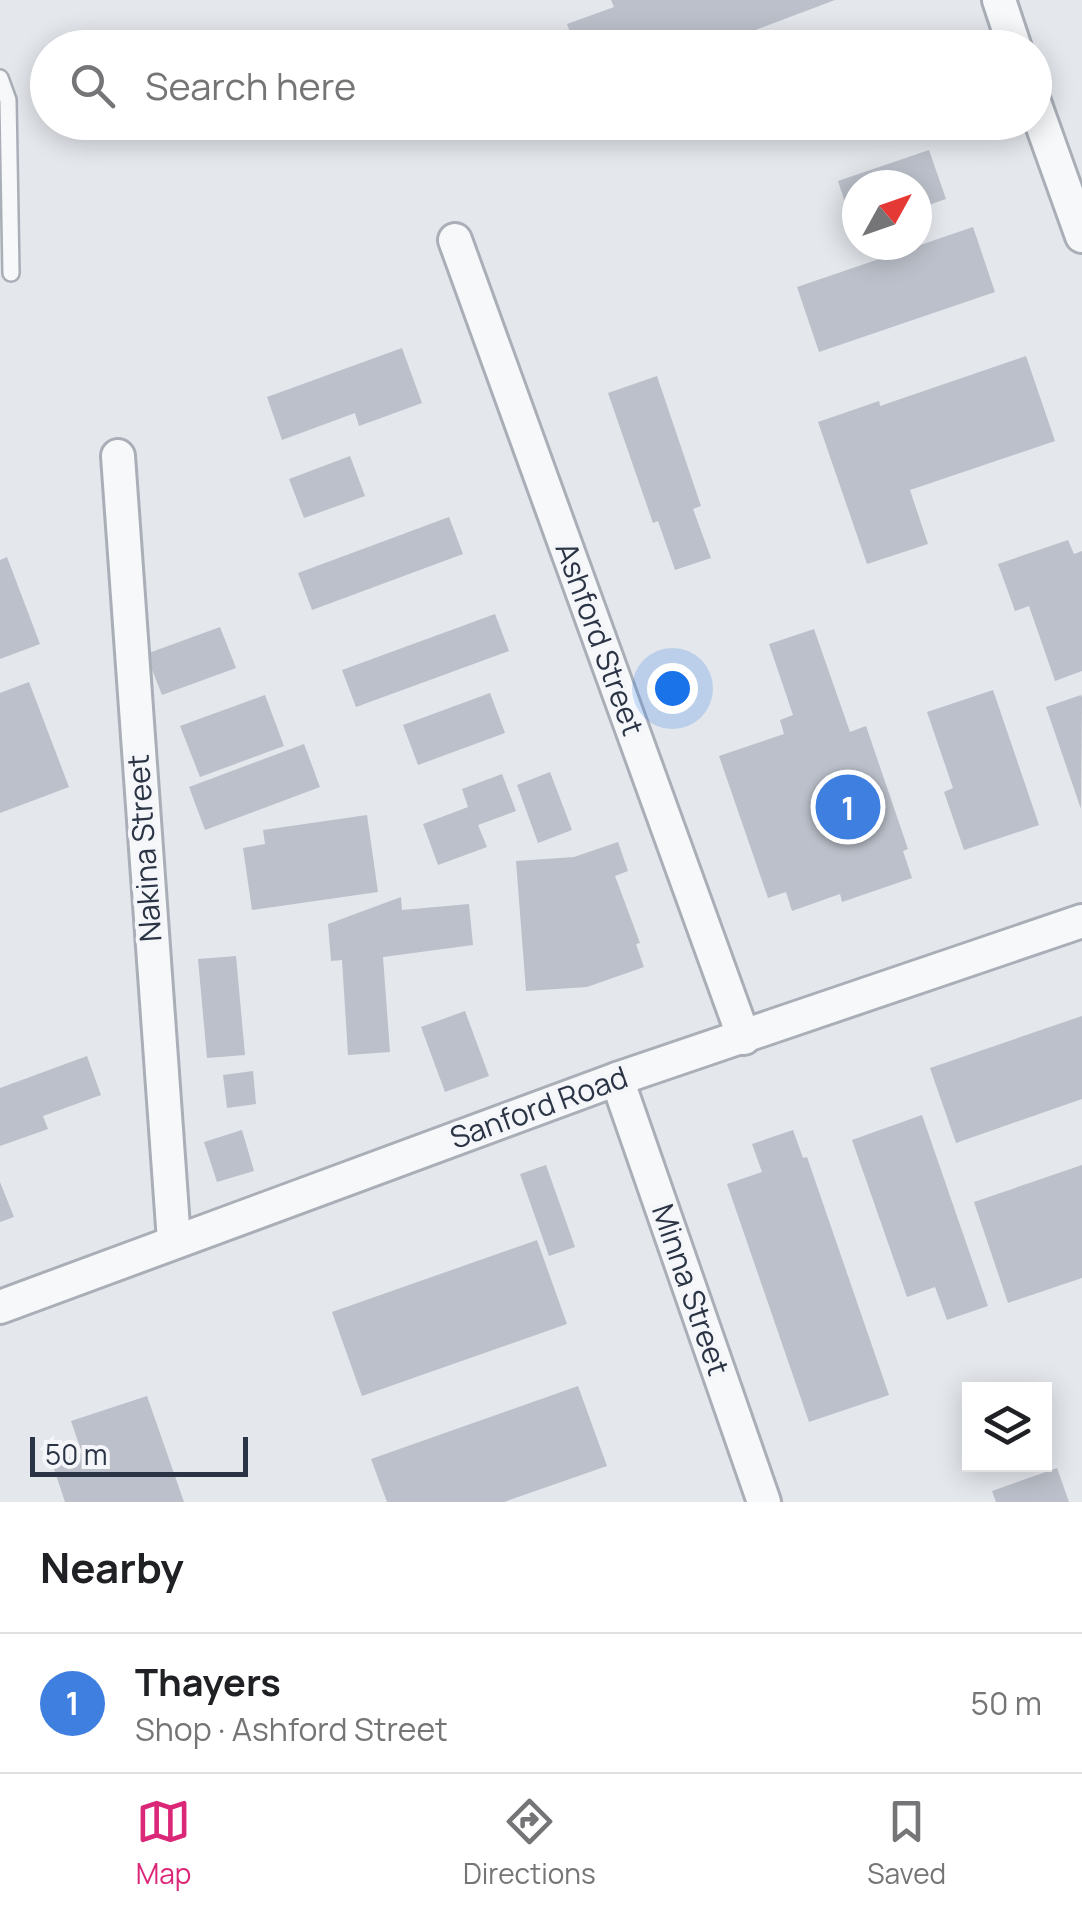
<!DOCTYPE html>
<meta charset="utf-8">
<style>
body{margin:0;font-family:Manrope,sans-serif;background:#f2f2f2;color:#202124}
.controls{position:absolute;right:30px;bottom:30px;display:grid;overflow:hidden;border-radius:0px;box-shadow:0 5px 25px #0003}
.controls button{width:90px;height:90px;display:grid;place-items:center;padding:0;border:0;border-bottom:2px solid #e0e0e0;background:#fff;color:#202124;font:50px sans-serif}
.compass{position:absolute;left:842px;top:170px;width:90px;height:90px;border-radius:50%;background:#fff;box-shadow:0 5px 25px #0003;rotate:50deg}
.scale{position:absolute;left:30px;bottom:25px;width:218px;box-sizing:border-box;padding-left:10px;border:5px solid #2b3445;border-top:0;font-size:28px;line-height:35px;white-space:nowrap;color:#2b3445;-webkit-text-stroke:8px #f4f6f9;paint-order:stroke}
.you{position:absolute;left:672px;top:688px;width:35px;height:35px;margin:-25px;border:8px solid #fff;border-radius:50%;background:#1a73e8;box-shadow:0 0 0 15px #1a73e833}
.badge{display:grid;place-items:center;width:65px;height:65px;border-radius:50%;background:#db2777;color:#fff;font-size:32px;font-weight:700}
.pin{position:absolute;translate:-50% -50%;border:5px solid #fff;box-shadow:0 2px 10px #0006}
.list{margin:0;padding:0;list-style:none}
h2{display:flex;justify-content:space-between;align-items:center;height:130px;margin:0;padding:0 40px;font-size:42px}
h2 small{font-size:32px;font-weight:400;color:#757577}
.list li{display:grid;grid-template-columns:65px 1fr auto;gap:30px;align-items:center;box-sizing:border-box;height:140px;padding:0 40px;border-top:2px solid #e0e0e0}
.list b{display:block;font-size:38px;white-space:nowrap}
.list p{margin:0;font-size:32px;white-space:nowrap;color:#757577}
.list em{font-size:32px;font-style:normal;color:#757577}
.icon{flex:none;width:55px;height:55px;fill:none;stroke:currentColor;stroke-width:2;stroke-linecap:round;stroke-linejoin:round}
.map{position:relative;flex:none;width:1082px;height:1502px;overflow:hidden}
.search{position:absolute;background:#fff;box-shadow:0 5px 25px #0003;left:30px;right:30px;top:30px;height:110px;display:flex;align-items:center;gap:25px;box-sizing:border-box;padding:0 35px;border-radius:55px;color:#757577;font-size:38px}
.sheet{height:270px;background:#fff}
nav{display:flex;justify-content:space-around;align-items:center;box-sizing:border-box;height:140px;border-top:2px solid #e0e0e0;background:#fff;font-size:28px;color:#757577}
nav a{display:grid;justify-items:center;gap:5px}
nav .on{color:#db2777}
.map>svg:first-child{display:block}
</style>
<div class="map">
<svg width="1082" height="1502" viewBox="0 0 1082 1502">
<rect width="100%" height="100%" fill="#e4e7ec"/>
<g fill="#bbc0ca">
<polygon points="611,0 835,0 708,48 576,48 567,24 614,7"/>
<polygon points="929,150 946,199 917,209 917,185 857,185 856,235 838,181"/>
<polygon points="973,227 995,292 819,352 797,287"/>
<polygon points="402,348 422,403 359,426 355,413 282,440 267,397"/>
<polygon points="1026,356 1055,441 910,490 928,544 867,564 818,422 879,401 880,406"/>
<polygon points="657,376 701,506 693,509 711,558 675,570 658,521 653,523 608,393"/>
<polygon points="350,456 365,496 304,518 289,479"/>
<polygon points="449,517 463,554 312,610 298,573"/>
<polygon points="1068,540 1074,554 1082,551 1082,671 1055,681 1029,606 1015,611 998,564"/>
<polygon points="7,557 40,644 0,659 0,560"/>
<polygon points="495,614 509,651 356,707 342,670"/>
<polygon points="220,627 236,668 162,695 146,654"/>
<polygon points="814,629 850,732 866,726 908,849 903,851 912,878 842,902 840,894 792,911 786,892 768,898 719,756 784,734 780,720 793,715 769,644"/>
<polygon points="29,682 69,787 0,813 0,693"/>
<polygon points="993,690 1039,825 964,850 944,792 953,788 927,712"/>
<polygon points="490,693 505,733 418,765 403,725"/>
<polygon points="265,695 284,746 200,777 180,726"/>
<polygon points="1081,695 1082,697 1081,809 1046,707"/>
<polygon points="304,744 320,787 205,830 189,787"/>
<polygon points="550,772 572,830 538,843 517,785"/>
<polygon points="502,774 516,811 478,825 487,847 438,865 423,824 468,807 462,789"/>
<polygon points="367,815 378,892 252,910 243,848 265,844 263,830"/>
<polygon points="618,842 628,871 615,876 640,943 636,944 644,967 587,987 526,991 516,861 574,857"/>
<polygon points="401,897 402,910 469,904 473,945 383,957 390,1052 348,1055 342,960 331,961 328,924"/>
<polygon points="236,956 245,1055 207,1058 198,959"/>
<polygon points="465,1011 489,1076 445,1092 421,1027"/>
<polygon points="1082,1016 1082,1099 956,1143 930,1068"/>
<polygon points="87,1056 101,1095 43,1116 48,1129 0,1146 0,1088"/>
<polygon points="253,1071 256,1104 227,1108 223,1075"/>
<polygon points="922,1115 988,1306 947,1320 935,1287 907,1297 852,1140"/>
<polygon points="242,1130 254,1171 217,1182 204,1142"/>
<polygon points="793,1130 803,1158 807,1157 889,1395 809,1422 727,1184 762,1172 752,1144"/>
<polygon points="546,1165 575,1247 549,1256 520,1174"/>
<polygon points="1082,1165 1082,1278 1008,1303 974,1202"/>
<polygon points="0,1182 14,1217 0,1222"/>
<polygon points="537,1240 567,1324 362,1396 332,1312"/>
<polygon points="578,1386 607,1466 504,1502 387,1502 371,1459"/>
<polygon points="147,1396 184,1502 65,1502 52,1463 82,1453 71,1421"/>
<polygon points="1057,1468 1069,1502 996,1502 992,1491"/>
</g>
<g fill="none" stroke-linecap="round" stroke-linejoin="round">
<defs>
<polyline id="service" points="0,78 8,100 11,273"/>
<g id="minor">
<polyline points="999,0 1015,48"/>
<polyline points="1034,102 1082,236"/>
<polyline points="455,240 744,1038"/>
<polyline points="118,456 174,1241"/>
<polyline points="617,1079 764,1502"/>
<polyline points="0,1307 617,1079 1082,921"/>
</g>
</defs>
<use href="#service" stroke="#a9aeb7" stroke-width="20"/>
<use href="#minor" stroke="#a9aeb7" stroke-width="38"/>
<use href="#service" stroke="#f7f8fa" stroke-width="15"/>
<use href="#minor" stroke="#f7f8fa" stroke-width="32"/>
</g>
<g text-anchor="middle" stroke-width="8" stroke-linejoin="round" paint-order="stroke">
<g font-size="30" fill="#2b3445" stroke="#f4f6f9">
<text transform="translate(599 639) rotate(70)" y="10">Ashford Street</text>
<text transform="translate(145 848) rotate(-94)" y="10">Nakina Street</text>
<text transform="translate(539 1108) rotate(-20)" y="10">Sanford Road</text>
<text transform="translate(690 1290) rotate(71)" y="10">Minna Street</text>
</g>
</g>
</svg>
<div class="controls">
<button><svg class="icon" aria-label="layers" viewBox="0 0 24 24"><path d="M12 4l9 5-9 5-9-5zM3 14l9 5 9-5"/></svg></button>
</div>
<svg class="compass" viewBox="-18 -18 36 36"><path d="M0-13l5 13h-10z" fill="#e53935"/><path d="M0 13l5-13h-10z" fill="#757577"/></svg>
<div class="scale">50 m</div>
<div class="you"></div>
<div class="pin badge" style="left:848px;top:807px;background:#3f7fe0">1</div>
<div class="search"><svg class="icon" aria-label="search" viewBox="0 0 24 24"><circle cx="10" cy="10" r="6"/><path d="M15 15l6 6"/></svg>Search here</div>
</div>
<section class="sheet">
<h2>Nearby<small></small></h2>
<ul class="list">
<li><span class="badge" style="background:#3f7fe0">1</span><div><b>Thayers</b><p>Shop · Ashford Street</p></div><em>50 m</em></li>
</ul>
</section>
<nav>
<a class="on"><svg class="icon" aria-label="map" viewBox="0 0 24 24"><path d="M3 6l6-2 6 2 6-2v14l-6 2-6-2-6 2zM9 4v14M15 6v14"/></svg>Map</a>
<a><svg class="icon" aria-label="directions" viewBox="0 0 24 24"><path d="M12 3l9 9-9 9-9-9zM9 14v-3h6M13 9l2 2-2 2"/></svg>Directions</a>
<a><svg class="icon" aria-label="saved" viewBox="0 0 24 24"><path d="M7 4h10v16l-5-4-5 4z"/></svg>Saved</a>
</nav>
